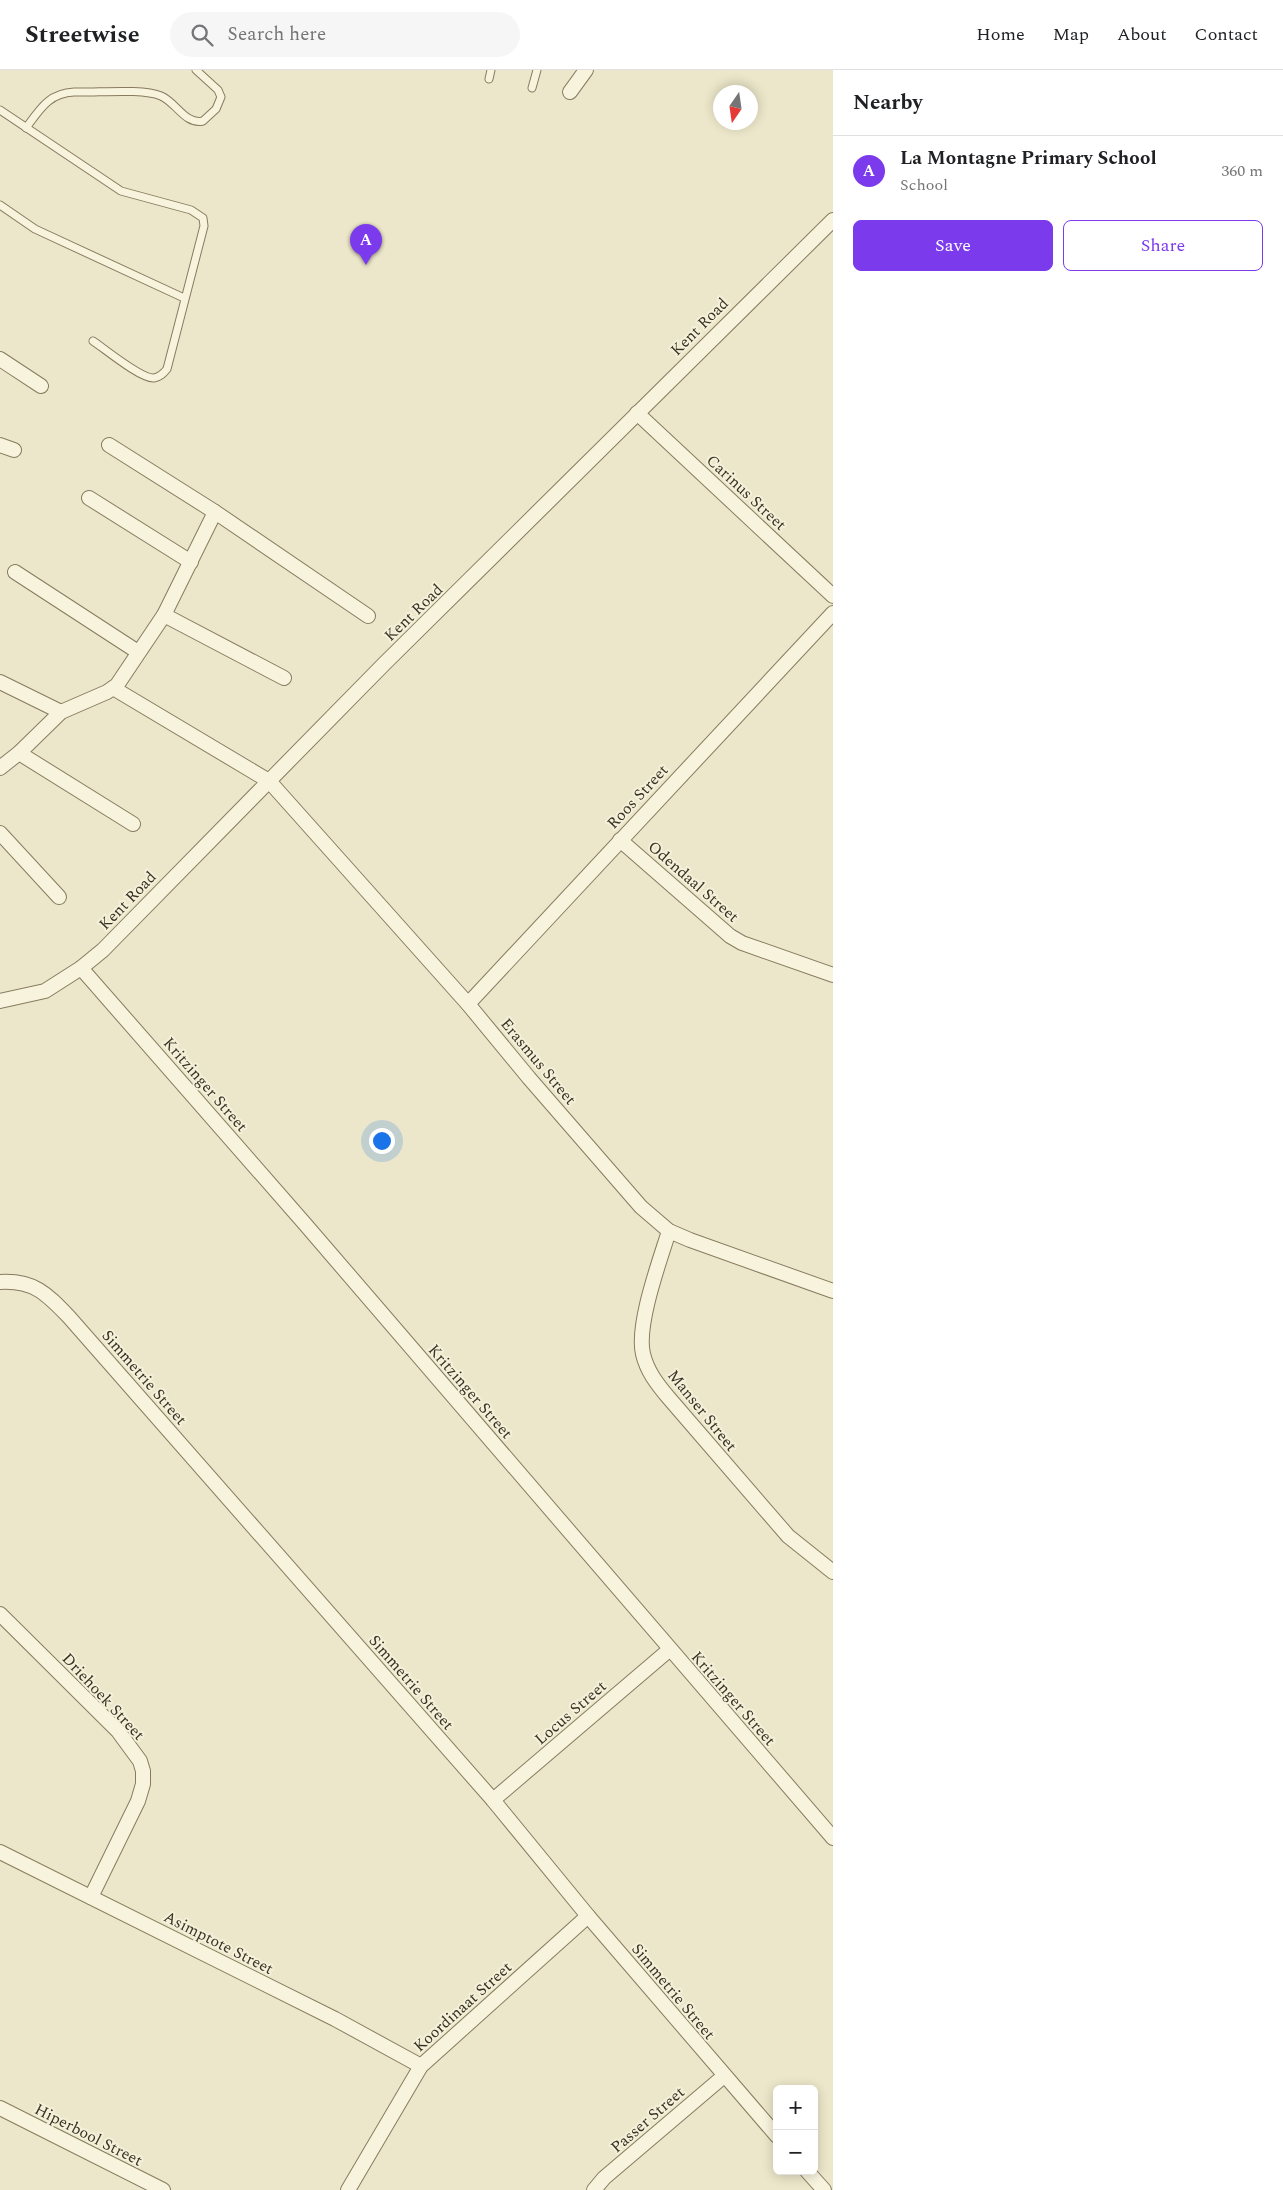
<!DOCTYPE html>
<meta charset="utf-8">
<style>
body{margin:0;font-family:Spectral,serif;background:#f6f6f6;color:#202124}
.controls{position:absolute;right:15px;bottom:15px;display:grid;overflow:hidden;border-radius:8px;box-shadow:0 2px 12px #0003}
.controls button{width:45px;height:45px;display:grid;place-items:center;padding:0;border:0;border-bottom:1px solid #e0e0e0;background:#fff;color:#202124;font:25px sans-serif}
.compass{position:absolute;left:713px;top:15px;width:45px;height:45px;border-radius:50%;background:#fff;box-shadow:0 2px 12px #0003;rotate:193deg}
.you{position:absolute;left:381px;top:1070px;width:18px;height:18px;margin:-12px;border:4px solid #fff;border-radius:50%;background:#1a73e8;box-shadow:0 0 0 8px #1a73e833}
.badge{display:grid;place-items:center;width:32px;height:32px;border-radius:50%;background:#7c3aed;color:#fff;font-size:16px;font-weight:700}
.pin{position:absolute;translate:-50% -41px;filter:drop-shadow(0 1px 2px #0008)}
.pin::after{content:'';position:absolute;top:26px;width:18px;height:15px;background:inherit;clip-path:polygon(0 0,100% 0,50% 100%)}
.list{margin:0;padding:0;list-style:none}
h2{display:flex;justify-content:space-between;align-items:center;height:65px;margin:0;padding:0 20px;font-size:21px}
h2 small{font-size:16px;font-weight:400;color:#757577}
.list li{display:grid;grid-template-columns:32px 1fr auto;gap:15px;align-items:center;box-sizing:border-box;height:70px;padding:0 20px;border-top:1px solid #e0e0e0}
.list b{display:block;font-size:19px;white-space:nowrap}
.list p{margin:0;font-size:16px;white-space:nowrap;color:#757577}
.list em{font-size:16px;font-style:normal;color:#757577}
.actions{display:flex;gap:10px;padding:15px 20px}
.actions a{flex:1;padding:11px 0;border:1px solid #7c3aed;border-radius:8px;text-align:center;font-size:18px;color:#7c3aed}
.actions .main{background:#7c3aed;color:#fff}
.icon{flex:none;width:28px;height:28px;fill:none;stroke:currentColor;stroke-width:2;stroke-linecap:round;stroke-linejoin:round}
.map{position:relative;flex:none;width:833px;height:2120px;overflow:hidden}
header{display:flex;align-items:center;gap:30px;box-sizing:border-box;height:70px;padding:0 25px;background:#fff;border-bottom:1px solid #e0e0e0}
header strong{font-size:24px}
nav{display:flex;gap:28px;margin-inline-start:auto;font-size:18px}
.search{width:350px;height:45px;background:#f6f6f6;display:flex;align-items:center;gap:12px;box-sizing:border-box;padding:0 18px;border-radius:28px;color:#757577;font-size:19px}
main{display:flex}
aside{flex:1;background:#fff}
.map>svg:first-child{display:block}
</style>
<header>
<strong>Streetwise</strong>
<div class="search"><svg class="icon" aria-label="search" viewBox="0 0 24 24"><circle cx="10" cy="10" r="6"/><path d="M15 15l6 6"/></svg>Search here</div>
<nav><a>Home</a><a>Map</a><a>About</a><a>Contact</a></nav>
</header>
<main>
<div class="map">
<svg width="833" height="2120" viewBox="0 0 833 2120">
<rect width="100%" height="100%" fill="#ece7ca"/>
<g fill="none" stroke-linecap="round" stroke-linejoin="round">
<defs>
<g id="lane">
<polyline points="489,9 491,0"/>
<polyline points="532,18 537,0"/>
<path d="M 0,40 L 121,121 L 191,140 L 203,148 L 204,156 L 167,299 C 163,304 160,307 154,308 C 141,309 105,279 93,271"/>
<path d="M 26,58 C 40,39 49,23 74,22 C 96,23 142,18 161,26 C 176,32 185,55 203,51 L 216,39 L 221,27 L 218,20 L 196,0"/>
<polyline points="0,135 35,159 184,228"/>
</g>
<g id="street">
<polyline points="570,22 586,0"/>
<polyline points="0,289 41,316"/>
<polyline points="637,343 833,526"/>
<polyline points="0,375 14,380"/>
<polyline points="109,375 215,442 368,546"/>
<polyline points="89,428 191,492"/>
<polyline points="15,502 138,582"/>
<polyline points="164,545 284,608"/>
<polyline points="0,612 61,642"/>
<polyline points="113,618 269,711 468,934 529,1008 641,1137 669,1161 690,1170 833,1221"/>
<polyline points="19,683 133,754"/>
<polyline points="0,698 19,683 61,642 107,622 117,615 164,545 215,442"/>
<polyline points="0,763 59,827"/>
<polyline points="620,770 730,866 742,873 833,905"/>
<polyline points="81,898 305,1154 833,1768"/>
<polyline points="0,931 45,921 81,898 103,880 384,594 833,150"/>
<polyline points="468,934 833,543"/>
<path d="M 669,1161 C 660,1190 636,1255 643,1284 C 647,1301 657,1314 668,1327 L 788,1466 L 833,1502"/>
<path d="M 0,1212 C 34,1210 47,1224 69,1247 L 493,1730 L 588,1846 L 777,2066"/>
<polyline points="0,1544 118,1661 140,1691 143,1701 143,1714 138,1731 91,1827"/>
<polyline points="493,1730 669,1580"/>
<polyline points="0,1782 335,1949 421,1996"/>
<polyline points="0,2038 163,2120"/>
<polyline points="807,2101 824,2120"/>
<polyline points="348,2120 421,1996 588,1846"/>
<polyline points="594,2120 604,2108 724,2006"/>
</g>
</defs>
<use href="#lane" stroke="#887b60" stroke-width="9"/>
<use href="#street" stroke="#887b60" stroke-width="16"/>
<use href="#lane" stroke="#f7f3dd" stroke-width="7"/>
<use href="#street" stroke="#f7f3dd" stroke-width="14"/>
</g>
<g text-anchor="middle" stroke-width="4" stroke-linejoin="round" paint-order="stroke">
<g font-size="16" fill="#393122" stroke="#f4f0d9">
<text transform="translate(699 256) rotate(-45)" y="6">Kent Road</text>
<text transform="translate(747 422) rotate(43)" y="6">Carinus Street</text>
<text transform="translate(413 542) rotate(-44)" y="6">Kent Road</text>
<text transform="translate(637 726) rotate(-47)" y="6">Roos Street</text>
<text transform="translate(694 811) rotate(41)" y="6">Odendaal Street</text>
<text transform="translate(127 830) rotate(-46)" y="6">Kent Road</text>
<text transform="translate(539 991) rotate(50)" y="6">Erasmus Street</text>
<text transform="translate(206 1014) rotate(49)" y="6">Kritzinger Street</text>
<text transform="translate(145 1307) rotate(49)" y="6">Simmetrie Street</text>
<text transform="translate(471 1321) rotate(49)" y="6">Kritzinger Street</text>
<text transform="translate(703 1340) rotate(51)" y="6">Manser Street</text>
<text transform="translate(412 1612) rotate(49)" y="6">Simmetrie Street</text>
<text transform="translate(104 1626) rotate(47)" y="6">Driehoek Street</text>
<text transform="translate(734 1628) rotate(49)" y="6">Kritzinger Street</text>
<text transform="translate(570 1642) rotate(-41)" y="6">Locus Street</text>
<text transform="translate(219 1872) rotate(27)" y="6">Asimptote Street</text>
<text transform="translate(674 1921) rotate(50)" y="6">Simmetrie Street</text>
<text transform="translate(462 1936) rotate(-42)" y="6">Koordinaat Street</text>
<text transform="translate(647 2049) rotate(-41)" y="6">Passer Street</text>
<text transform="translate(89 2064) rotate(27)" y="6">Hiperbool Street</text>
</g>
</g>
</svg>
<div class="controls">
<button>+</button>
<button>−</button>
</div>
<svg class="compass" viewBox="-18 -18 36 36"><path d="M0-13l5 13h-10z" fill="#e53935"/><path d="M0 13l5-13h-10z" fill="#757577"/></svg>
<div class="you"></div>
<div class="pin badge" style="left:366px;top:195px">A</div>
</div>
<aside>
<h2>Nearby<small></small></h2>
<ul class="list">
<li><span class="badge">A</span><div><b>La Montagne Primary School</b><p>School</p></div><em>360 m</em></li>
</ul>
<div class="actions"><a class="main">Save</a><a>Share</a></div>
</aside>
</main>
